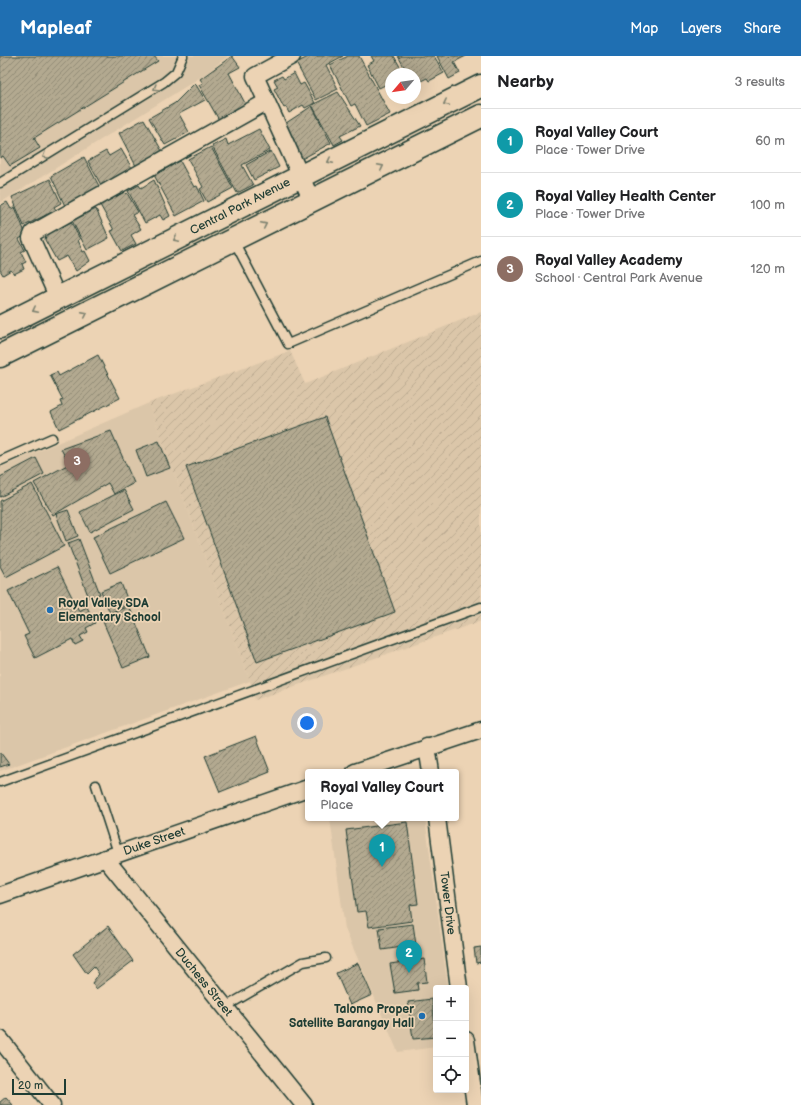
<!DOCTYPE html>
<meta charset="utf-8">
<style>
body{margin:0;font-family:"Balsamiq Sans",sans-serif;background:#f6f6f6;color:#202124}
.controls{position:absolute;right:12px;bottom:12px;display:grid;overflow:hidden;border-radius:4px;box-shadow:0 4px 16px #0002}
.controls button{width:36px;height:36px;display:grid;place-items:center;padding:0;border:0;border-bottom:1px solid #e0e0e0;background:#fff;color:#202124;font:20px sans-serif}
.compass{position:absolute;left:385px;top:12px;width:36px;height:36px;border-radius:50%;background:#fff;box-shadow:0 4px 16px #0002;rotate:241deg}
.scale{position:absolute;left:12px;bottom:10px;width:54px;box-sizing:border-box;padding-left:4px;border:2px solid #1f3d34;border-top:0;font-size:11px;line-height:14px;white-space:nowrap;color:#1f3d34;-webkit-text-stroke:3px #ecd3b4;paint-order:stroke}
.you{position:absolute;left:307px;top:667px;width:14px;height:14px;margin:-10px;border:3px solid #fff;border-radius:50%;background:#1a73e8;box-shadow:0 0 0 6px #1a73e833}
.badge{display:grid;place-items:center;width:26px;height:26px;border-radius:50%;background:#1f6fb2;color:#fff;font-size:13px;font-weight:700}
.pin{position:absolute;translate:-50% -33px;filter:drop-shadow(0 1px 2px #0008)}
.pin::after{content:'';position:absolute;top:21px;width:14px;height:12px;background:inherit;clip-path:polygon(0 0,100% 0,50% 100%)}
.popup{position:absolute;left:305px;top:713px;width:154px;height:52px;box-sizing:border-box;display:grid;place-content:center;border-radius:4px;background:#fff;filter:drop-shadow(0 1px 3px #0005);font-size:13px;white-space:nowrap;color:#757577}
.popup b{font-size:15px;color:#202124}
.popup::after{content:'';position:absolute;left:50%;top:100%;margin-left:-8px;border:8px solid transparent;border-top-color:#fff}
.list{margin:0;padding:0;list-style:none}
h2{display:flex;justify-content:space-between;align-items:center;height:52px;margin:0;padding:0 16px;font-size:17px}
h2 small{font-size:13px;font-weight:400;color:#757577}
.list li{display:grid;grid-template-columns:26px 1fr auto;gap:12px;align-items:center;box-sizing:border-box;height:64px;padding:0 16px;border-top:1px solid #e0e0e0}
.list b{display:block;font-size:15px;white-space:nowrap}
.list p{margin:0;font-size:13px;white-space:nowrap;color:#757577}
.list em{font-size:13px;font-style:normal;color:#757577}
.icon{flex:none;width:22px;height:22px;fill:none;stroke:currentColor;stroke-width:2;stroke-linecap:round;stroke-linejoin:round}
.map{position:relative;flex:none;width:481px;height:1049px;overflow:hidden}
header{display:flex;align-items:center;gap:24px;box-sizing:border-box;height:56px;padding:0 20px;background:#1f6fb2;color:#fff}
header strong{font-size:19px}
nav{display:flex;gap:22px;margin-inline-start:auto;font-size:14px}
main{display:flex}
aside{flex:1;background:#fff}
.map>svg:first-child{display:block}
</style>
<header>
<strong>Mapleaf</strong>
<nav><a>Map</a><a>Layers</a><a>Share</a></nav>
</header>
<main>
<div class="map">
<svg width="481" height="1049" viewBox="0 0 481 1049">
<defs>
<pattern id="industrial-furrows" width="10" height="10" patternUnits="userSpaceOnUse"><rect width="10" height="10" fill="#dbc6a9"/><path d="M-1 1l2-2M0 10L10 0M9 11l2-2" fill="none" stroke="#bcab92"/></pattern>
<pattern id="building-hatch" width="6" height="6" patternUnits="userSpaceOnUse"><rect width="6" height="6" fill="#b3a990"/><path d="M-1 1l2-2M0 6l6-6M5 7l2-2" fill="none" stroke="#918b76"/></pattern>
</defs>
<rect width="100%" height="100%" fill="#ecd3b4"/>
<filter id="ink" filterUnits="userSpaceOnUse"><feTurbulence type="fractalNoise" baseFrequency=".025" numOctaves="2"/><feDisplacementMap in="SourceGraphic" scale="8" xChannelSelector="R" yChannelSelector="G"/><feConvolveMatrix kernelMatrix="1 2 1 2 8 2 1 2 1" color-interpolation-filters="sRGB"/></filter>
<g filter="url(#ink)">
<g fill="#dbc6a9">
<polygon points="0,0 228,0 204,19 0,147"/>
<polygon points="149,347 250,625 0,715 0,412"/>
<polygon points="330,762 425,762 448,932 436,932 436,991 398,996 345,873"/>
</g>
<polygon fill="url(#industrial-furrows)" points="481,256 481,565 255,644 250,625 149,347 290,295 305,328"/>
<g fill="url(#building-hatch)" stroke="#1f3d34">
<polygon points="0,0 154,0 158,5 34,82 40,92 10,110 3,100 0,102"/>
<polygon points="232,0 240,11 229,17 246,49 219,64 199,29 203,27 200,23"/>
<polygon points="310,0 343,0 326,9 338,33 316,44 296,7"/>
<polygon points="348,0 359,0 390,58 366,70 355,48 351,50 330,9"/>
<polygon points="371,0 394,0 404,18 391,18 391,26 379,32 367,9 374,5"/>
<polygon points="398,0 434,0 444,17 429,25 427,22 415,28 415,18 408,18"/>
<polygon points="437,0 466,0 454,6 460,17 449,23"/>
<polygon points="294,17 300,29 304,27 315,47 305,52 303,49 289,57 286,51 284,52 274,33 278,31 274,24 282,20 284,23"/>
<polygon points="195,27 205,44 179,58 189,76 165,89 149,62 175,47"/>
<polygon points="338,36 360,70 340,80 343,84 334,89 312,49"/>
<polygon points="312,50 331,87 298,105 283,69"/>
<polygon points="144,63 162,95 136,110 119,77"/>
<polygon points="259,73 270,94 242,109 253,129 237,137 212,90 226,83 228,89"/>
<polygon points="211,91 233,132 207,146 200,133 203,131 188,103"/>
<polygon points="121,93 132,112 101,129 88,105 106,95 109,100"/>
<polygon points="271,95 279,111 254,124 246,109"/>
<polygon points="84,101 100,132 65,150 51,120"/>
<polygon points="180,105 194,131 197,130 204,145 176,160 154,119"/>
<polygon points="50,123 61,147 54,151 56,154 24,170 12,141"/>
<polygon points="154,124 170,160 163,164 160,159 145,167 128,135 139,129 141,132"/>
<polygon points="124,136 126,138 127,137 138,156 132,159 141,173 131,179 136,188 122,195 111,175 114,174 100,149"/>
<polygon points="7,146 11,153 15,151 26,179 19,183 25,194 21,196 26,206 22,208 24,213 14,218 11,214 3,219 0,214 0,150"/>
<polygon points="96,153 109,182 87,194 72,165"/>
<polygon points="71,166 80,183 78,184 83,196 85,195 90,205 76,215 67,200 57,205 45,184 46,179"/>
<polygon points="98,299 120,342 59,373 51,356 62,350 60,345 63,344 50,319 57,316 59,320"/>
<polygon points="325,361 395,556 257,606 186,411"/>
<polygon points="111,375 134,427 114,438 108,427 53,459 34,427 69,408 61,393"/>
<polygon points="159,385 170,412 146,421 136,394"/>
<polygon points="36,402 44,418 0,441 0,421"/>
<polygon points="32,428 64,490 6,521 0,510 0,445"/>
<polygon points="124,434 134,453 90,476 80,456"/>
<polygon points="166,446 184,482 110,517 93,481"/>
<polygon points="68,454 78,480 66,485 56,458"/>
<polygon points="79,483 100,538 89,542 68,487"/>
<polygon points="57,511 79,555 87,551 95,567 86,572 88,576 80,580 83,585 75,589 72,583 35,602 24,580 29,578 8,535"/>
<polygon points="121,527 129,548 110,557 101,535"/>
<polygon points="129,550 150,601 123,612 101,561"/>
<polygon points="256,680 270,716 220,736 205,700"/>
<polygon points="0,696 9,708 0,711"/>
<polygon points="407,766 418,848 410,849 412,865 369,871 366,855 357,856 346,774"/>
<polygon points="413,868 416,889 382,894 379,872"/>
<polygon points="108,870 133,905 96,933 92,927 99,918 94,911 87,918 73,898"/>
<polygon points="481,891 481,906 476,907 474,892"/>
<polygon points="424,903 427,926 417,927 418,934 395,937 390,908"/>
<polygon points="358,907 372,939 350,949 336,917"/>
<polygon points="432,943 436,981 413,983 408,946"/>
<polygon points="6,1041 13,1049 0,1049 0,1046"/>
</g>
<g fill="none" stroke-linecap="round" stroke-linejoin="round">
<defs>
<g id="lane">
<polyline points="0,127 164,26 176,16 183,0"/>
<polyline points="234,185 288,288 481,205"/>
<polyline points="0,405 52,382"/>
<polyline points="0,726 481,551"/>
<polyline points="96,729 118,797"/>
<polyline points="225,951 303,906 326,902"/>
</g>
<g id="street">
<polyline points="292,0 255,20 312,145"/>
<polyline points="58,242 31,182 33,177 266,46"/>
<polyline points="427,691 431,716"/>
<polyline points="355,716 481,674"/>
<polyline points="437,762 459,932"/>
<polyline points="105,802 304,1049"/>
<polyline points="0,839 308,732"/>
<polyline points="0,983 52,1049"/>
<polyline points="466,984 475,1049"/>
</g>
<g id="secondary">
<polyline points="0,271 481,30"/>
<polyline points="0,300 481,60"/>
</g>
</defs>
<use href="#lane" stroke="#1f3d34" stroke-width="11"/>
<use href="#street" stroke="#1f3d34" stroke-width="19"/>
<use href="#secondary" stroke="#1f3d34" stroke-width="25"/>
<use href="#lane" stroke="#ecd3b4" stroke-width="8"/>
<use href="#street" stroke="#ecd3b4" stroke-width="16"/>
<use href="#secondary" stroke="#ecd3b4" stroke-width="22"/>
</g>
<defs><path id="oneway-chevron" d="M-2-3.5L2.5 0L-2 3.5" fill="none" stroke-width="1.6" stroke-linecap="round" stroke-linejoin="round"/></defs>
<g stroke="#7b806e">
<use href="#oneway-chevron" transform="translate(156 32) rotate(149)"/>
<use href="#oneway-chevron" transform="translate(446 47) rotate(153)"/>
<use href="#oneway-chevron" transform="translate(45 100) rotate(149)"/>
<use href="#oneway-chevron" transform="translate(330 105) rotate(153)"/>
<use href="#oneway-chevron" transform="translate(381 111) rotate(-27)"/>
<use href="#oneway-chevron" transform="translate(264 169) rotate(-26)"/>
<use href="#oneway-chevron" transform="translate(176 183) rotate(153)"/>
<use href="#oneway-chevron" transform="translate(35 254) rotate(153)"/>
<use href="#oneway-chevron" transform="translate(85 258) rotate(-26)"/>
</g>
</g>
<g fill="#1f6fb2" stroke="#ecd3b4" stroke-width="1.5">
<circle cx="50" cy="554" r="4"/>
<circle cx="422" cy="960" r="4"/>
</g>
<g text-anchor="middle" stroke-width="3.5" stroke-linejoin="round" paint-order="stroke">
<g font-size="12" fill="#1f3d34" stroke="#ecd3b4">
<text transform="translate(240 150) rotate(-27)" y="4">Central Park Avenue</text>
<text transform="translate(154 785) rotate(-19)" y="4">Duke Street</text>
<text transform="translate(448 847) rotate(83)" y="4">Tower Drive</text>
<text transform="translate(204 926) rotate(51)" y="4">Duchess Street</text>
</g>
<g font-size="12" font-weight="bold" fill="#1f3d34" stroke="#ecd3b4" text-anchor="start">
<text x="58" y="551">Royal Valley SDA<tspan x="58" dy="14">Elementary School</tspan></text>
<text x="414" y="957" text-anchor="end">Talomo Proper<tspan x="414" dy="14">Satellite Barangay Hall</tspan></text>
</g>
</g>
</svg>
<div class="controls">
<button>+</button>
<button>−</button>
<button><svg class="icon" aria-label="locate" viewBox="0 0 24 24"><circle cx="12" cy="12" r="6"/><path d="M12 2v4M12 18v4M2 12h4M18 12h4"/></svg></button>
</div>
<svg class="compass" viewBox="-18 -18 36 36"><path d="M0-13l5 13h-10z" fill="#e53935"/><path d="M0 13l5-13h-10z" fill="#757577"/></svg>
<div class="scale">20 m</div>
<div class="you"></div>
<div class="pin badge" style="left:382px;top:811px;background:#0f9aa8">1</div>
<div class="popup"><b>Royal Valley Court</b>Place</div>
<div class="pin badge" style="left:409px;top:917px;background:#0f9aa8">2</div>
<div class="pin badge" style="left:77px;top:425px;background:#8d6e63">3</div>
</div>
<aside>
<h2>Nearby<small>3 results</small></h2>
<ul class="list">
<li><span class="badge" style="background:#0f9aa8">1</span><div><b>Royal Valley Court</b><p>Place · Tower Drive</p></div><em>60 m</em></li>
<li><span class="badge" style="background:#0f9aa8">2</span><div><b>Royal Valley Health Center</b><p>Place · Tower Drive</p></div><em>100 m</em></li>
<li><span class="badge" style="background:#8d6e63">3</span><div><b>Royal Valley Academy</b><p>School · Central Park Avenue</p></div><em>120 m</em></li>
</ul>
</aside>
</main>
